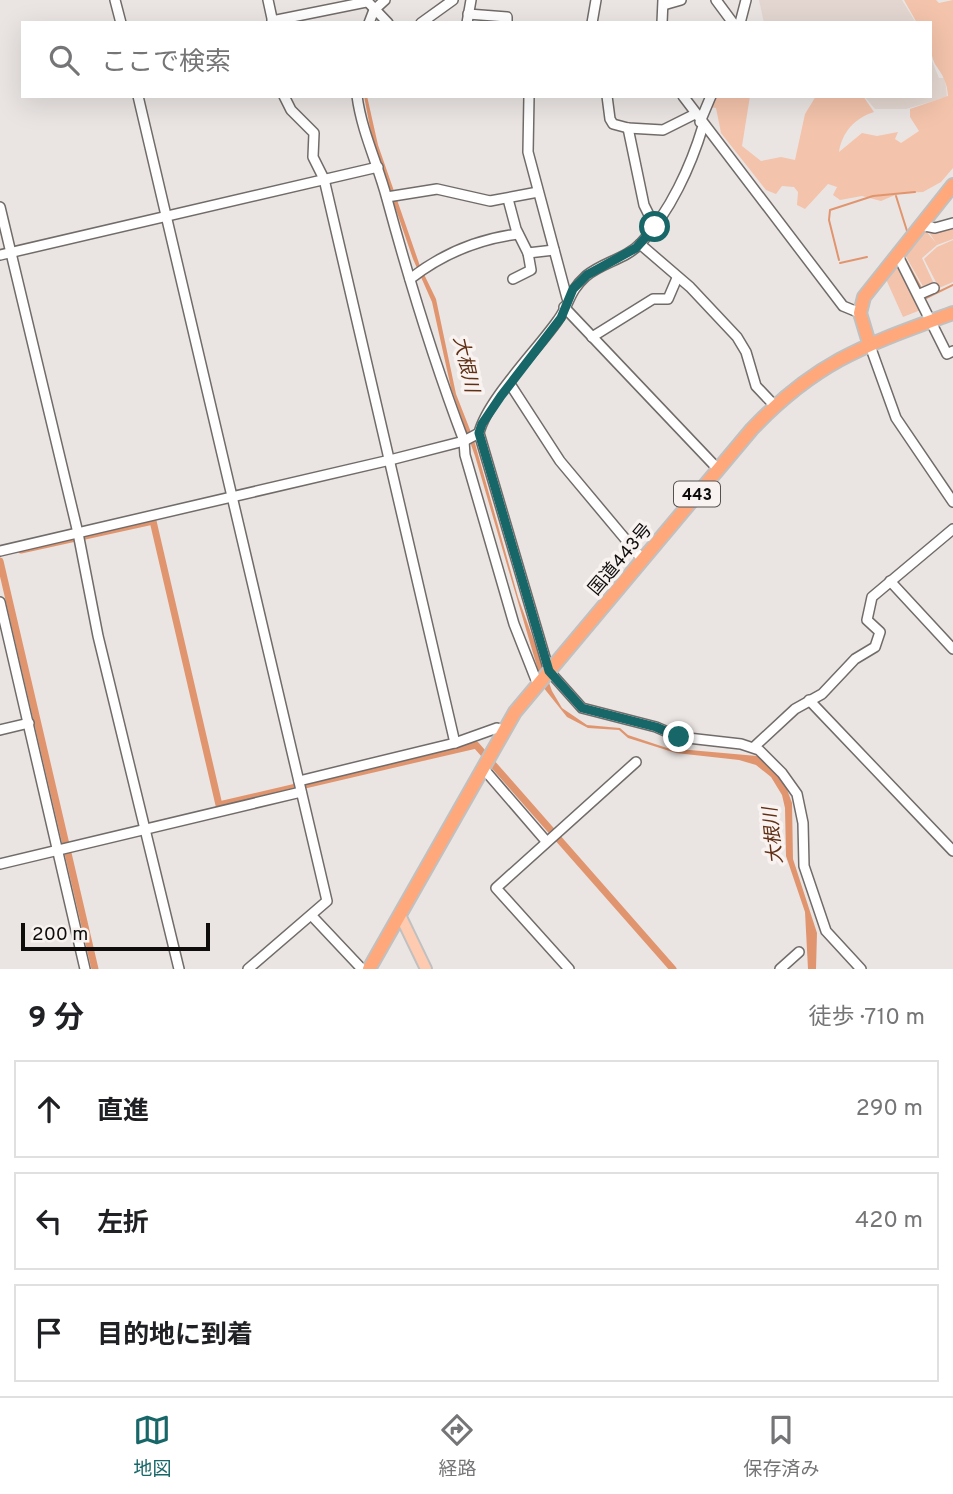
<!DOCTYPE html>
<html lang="ja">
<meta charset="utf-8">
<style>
body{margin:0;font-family:Overpass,"Noto Sans JP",sans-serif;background:#f2f2f2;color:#202124}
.scale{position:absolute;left:21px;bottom:18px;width:189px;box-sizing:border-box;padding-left:7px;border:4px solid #0e0d0c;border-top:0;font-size:19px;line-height:24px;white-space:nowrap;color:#0e0d0c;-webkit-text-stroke:5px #f8f2f0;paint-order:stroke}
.stop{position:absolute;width:21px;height:21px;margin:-16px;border:5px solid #176668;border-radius:50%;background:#fff}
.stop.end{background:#176668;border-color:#fff;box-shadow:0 2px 7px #0008}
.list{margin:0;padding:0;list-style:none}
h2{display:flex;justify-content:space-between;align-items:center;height:91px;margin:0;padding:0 28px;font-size:30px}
h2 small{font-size:23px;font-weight:400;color:#757577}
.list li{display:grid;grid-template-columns:46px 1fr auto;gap:21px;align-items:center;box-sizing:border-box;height:98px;margin:0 14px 14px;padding:0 14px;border:2px solid #e0e0e0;border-radius:0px}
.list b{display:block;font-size:26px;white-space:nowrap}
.list em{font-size:23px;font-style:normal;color:#757577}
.icon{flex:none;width:38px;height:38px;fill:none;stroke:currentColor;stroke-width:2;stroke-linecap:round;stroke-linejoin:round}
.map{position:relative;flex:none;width:953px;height:969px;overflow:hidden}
.search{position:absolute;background:#fff;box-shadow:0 7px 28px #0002;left:21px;right:21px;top:21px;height:77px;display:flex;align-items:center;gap:18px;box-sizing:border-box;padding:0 24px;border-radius:0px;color:#757577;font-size:26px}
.sheet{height:427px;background:#fff}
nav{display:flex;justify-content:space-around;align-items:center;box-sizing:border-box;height:98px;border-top:2px solid #e0e0e0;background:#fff;font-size:19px;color:#757577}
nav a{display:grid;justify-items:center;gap:4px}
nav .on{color:#176668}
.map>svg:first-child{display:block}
</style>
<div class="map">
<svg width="953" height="969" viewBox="0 0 953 969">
<rect width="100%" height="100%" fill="#eae5e3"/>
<g fill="#e3d6d0">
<polygon points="759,0 902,0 916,23 764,23"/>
<polygon points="930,56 939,78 945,78 947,97 906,109 875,109 864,96 930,96"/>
</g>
<g fill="#f3c3ab">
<path d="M 904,0 L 936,0 L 939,3 L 953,0 L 953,168 L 941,182 L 923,192 L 900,193 L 881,201 L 862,196 L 840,200 L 833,195 L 837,187 L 828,184 L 805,209 L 797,205 L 798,192 L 794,187 L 782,186 L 776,194 L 766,190 L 721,133 L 716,108 L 710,107 L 714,96 L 750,96 L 742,146 L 761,161 L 781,157 L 795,160 L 805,114 L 816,96 L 863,96 L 874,112 C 855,118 842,132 839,152 L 862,133 L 877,136 L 898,132 L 895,139 L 901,143 L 919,131 L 910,117 L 910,109 L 948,96 C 947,82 943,76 937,67 C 929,57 930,35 930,23 L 917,23 Z"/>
<polygon points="953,225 953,239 937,245 922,258 935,286 925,290 904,253 926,231 936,243 928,231"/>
<polygon points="953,240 953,282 939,288 924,259 937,247"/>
<polygon points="899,260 923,309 903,317 885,277"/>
</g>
<polygon fill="#e1956e" points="364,96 367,96 378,145 420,266 436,299 456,394 474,440 518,597 552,691 562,708 587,725 620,728 628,735 667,748 757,756 771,766 785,784 792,803 793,859 817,933 816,969 808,969 805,912 786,856 785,808 782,795 771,777 756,765 739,760 676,753 628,738 619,730 588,728 567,717 543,687 475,456 451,388 432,302 413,259 373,143"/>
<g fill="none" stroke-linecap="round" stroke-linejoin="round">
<g stroke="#e1956e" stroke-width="2">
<polyline points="896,196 907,231"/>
<polyline points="910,249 904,257 922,290"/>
<polyline points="839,260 829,220 830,210 873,196 915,192"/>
<polyline points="840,263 867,257"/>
<polyline points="925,296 926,298 953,285"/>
</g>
<g stroke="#e1956e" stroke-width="7">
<polyline points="21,550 153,521 219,805 476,745 673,969"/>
<polyline points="0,561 95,969"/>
</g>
<defs>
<g id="minor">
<polyline points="115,0 121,23"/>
<polyline points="268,0 273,23"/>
<polyline points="366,0 388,23"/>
<polyline points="716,0 733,23"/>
<polyline points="667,4 681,0"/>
<polyline points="468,14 507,17 507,23"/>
<polyline points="272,21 366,2"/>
<polyline points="369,23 374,10 385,0"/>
<polyline points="421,23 453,0"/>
<polyline points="467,23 471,0"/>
<polyline points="592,23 596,0"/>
<polyline points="662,23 663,0"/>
<polyline points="740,23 746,0"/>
<polyline points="138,96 327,901 248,969"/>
<polyline points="284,96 291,110 314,133 313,157 324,179 455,743"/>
<path d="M 357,96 C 362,133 378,164 387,199 C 409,280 434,362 464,441 L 465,455 L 514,624 L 538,685"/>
<polyline points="529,96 528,152 567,298"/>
<polyline points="607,96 610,119 613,124 628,128 663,130 695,114"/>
<polyline points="683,96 843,306 860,313"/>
<polyline points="700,122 711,96"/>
<path d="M 703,126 C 691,166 670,212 641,243 C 626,259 603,262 586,276 C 568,292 570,304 558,320 C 538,349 487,400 479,433 L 549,671 L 582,708 L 656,727 L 679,737 L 741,744 L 759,750 L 782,773 L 797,794 L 803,823 L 804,866 L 826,931 L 861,969"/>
<polyline points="628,128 644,205 655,227"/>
<polyline points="387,197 437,189 490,201 538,192"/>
<polyline points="508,199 516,229 528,253 554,250"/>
<polyline points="0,207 78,533 98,636 179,969"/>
<polyline points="920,225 935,228 953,223"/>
<polyline points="640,244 690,287 737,337 746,352 756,386 774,405"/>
<polyline points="897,254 947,354 953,351"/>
<polyline points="0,255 378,167"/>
<path d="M 410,279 C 442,254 478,239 518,234"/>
<polyline points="513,279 531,270 528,253"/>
<polyline points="920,294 934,288"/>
<polyline points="564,307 715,466"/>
<polyline points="592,337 653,299 668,299 677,278"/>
<polyline points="869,343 896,418 953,502"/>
<polyline points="510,384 560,461 642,559"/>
<polyline points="0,551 390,460 464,441 479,433"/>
<polyline points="890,581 953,649"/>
<polyline points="0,602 85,969"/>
<polyline points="809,700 953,851"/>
<polyline points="0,730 29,723"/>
<polyline points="754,747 795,709 822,694 855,659 875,647 880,632 867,620 872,597 953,529"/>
<polyline points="483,768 546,841"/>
<polyline points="299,781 455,743 497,728 504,730"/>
<polyline points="0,864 301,792"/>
<polyline points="312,916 362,969"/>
<polyline points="569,969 496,888 636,762"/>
<polyline points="780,969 799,952"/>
</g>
<polyline id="major" points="400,915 426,969"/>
<g id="highway">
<polyline points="869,343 860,313 864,297 953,185"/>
<path d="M 369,969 L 515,712 L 752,429 C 818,360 866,345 953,313"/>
</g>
</defs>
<use href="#minor" stroke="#716c6a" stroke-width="12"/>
<use href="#major" stroke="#c0c0c0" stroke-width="14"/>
<use href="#highway" stroke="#c0c0c0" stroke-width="16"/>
<use href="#minor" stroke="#fff" stroke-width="9"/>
<use href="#major" stroke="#fecbb0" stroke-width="10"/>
<use href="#highway" stroke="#fea87c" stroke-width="12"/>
</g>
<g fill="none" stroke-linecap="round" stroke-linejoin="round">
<polyline stroke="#176668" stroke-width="9" points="655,227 636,248 587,275 573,289 561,318 501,396 482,424 479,433 549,671 582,708 656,727 679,737"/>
</g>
<g text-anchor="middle" stroke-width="7" stroke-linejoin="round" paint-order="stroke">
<rect fill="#f8f2f0" stroke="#545250" stroke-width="2" x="674" y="481.5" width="46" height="25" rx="5"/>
<g font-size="16" font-weight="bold" fill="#0e0d0c">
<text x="697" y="500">443</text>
</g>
<g font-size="18" fill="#0e0d0c" stroke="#f8f2f0">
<text transform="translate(620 559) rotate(-50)" y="6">国道443号</text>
</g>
<g font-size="19" font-style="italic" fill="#612f14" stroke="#f8f2f0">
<text transform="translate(467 364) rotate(77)" y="7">大根川</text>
<text transform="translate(772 836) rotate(-96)" y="7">大根川</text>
</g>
</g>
</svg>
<div class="scale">200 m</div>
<div class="stop" style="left:655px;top:227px"></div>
<div class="stop end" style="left:679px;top:737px"></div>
<div class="search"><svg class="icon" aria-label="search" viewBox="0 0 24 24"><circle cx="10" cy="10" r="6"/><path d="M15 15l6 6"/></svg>ここで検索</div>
</div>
<section class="sheet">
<h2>9 分<small>徒歩 · 710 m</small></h2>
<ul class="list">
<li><svg class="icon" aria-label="ahead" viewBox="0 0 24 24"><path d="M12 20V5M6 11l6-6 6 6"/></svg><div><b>直進</b></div><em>290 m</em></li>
<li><svg class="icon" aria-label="left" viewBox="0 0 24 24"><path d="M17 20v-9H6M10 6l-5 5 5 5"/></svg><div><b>左折</b></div><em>420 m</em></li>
<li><svg class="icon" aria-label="arrive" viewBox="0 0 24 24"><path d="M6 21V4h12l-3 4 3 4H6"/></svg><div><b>目的地に到着</b></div></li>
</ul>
</section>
<nav>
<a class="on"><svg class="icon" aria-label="map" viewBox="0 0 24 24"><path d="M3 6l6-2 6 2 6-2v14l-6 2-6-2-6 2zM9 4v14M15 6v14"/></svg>地図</a>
<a><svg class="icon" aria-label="directions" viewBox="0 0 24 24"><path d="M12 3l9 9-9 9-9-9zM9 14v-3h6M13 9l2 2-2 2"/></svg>経路</a>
<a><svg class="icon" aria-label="saved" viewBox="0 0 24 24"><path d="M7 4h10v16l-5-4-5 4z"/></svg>保存済み</a>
</nav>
